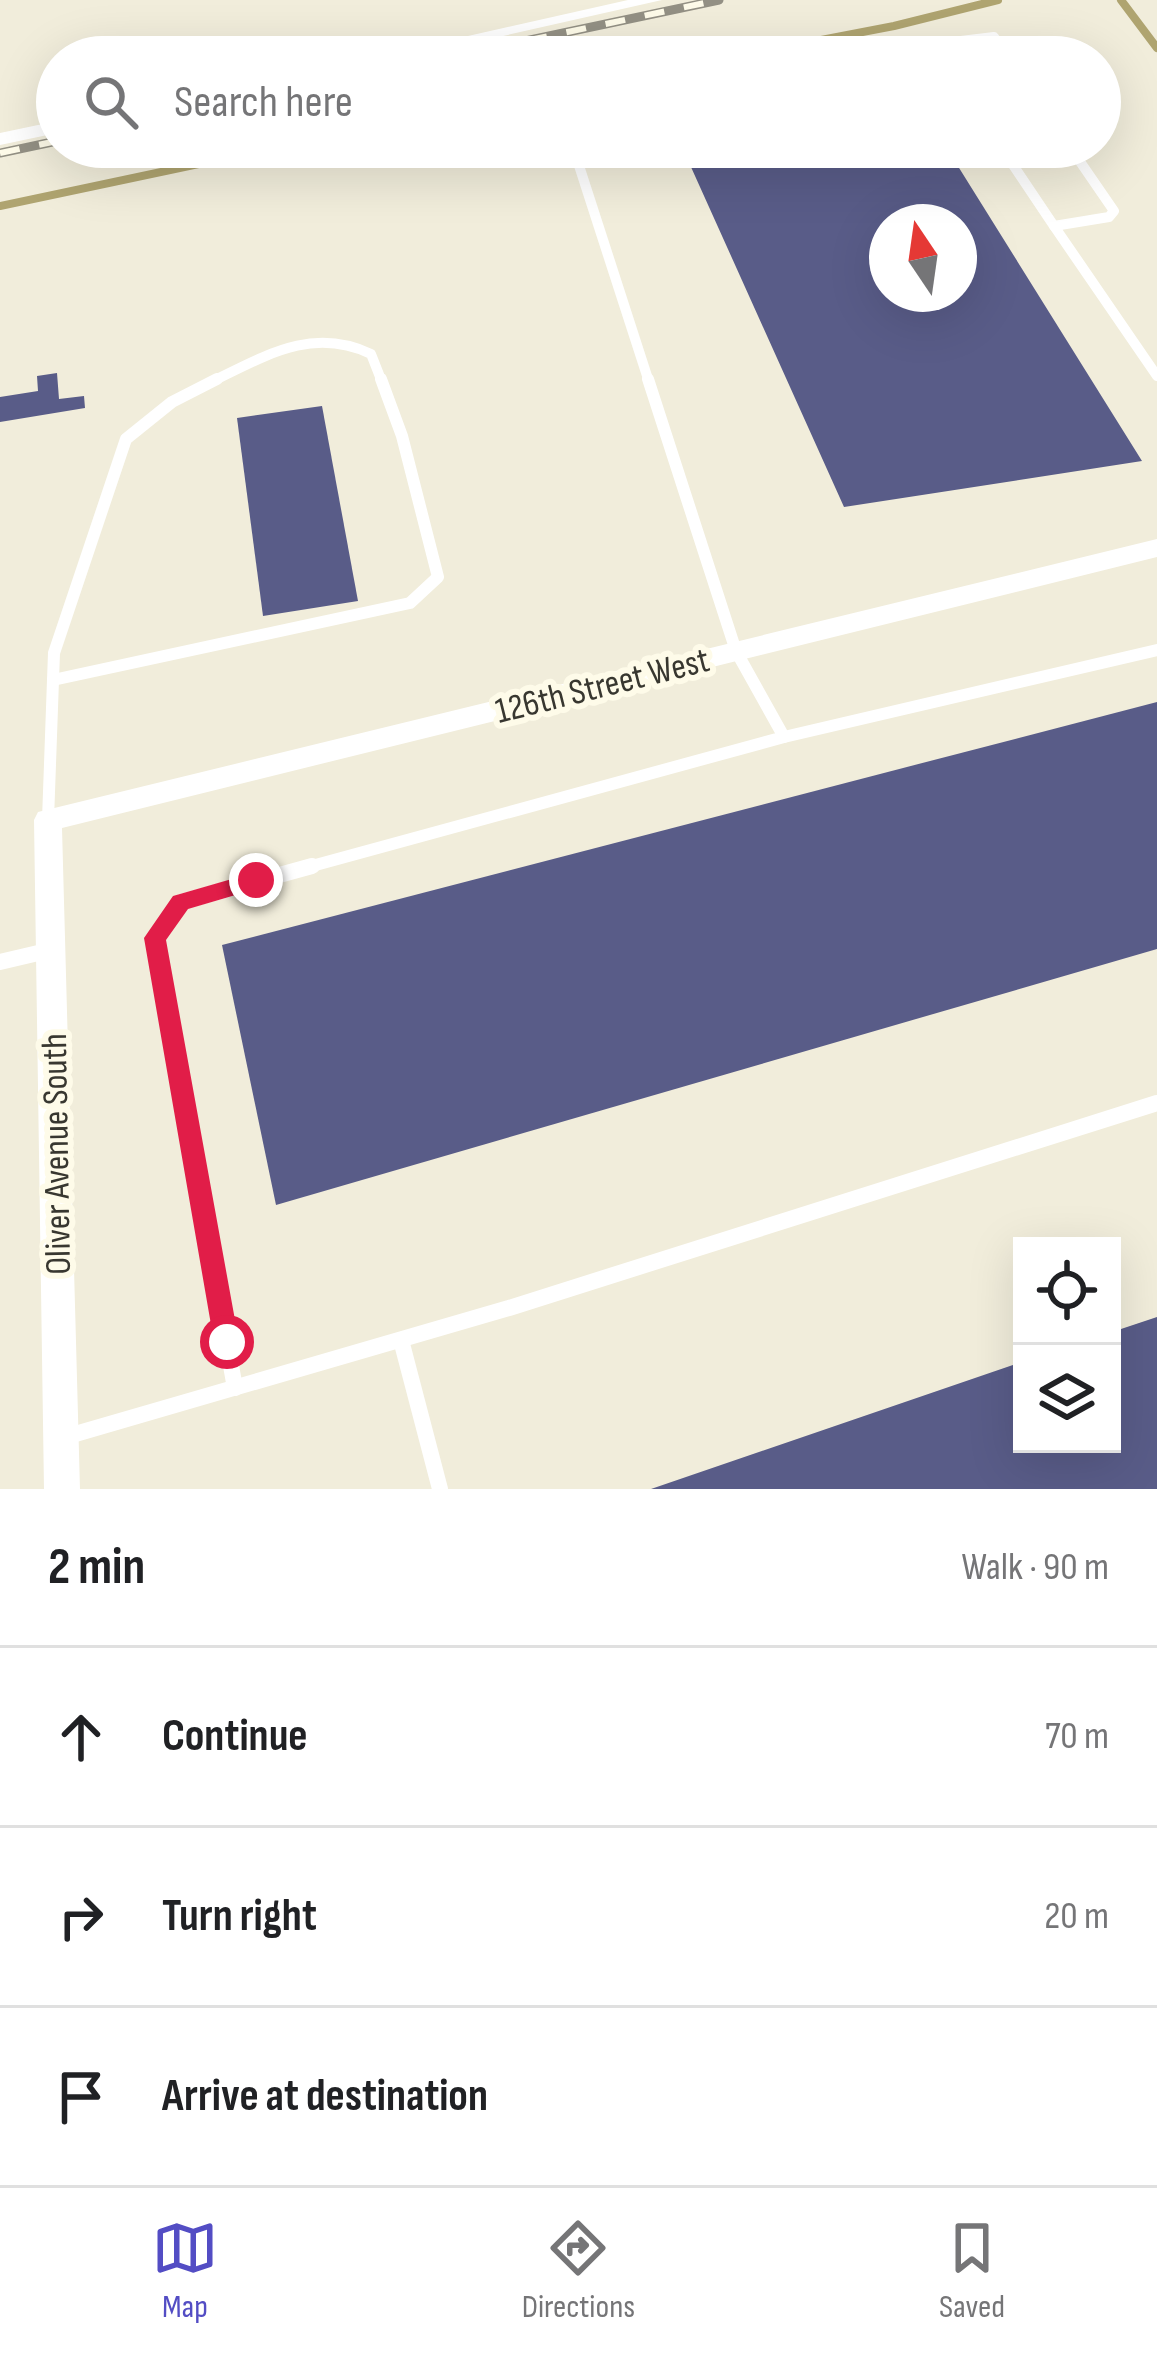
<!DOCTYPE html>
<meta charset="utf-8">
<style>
body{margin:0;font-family:"Sofia Sans Condensed",sans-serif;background:#f2f2f2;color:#202124}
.controls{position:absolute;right:36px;bottom:36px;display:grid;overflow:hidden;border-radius:0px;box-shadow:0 12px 48px #0002}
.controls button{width:108px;height:108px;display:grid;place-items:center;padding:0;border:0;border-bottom:3px solid #e0e0e0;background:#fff;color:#202124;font:60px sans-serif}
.compass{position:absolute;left:869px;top:204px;width:108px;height:108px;border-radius:50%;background:#fff;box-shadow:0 12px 48px #0002;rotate:347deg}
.stop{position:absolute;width:36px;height:36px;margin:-27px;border:9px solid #e11d48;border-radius:50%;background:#fff}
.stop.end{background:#e11d48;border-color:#fff;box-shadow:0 3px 12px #0008}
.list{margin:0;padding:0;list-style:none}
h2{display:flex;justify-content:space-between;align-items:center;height:156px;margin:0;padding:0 48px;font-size:51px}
h2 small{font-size:39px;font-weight:400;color:#757577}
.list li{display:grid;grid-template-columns:78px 1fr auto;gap:36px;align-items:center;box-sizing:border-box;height:180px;padding:0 48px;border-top:3px solid #e0e0e0}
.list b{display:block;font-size:45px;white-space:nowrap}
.list em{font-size:39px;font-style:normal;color:#757577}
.icon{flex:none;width:66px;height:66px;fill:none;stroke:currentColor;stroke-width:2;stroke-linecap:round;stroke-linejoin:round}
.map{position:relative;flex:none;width:1157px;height:1489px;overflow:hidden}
.search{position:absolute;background:#fff;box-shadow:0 12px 48px #0002;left:36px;right:36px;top:36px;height:132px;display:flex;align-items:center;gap:30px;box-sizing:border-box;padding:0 42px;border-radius:66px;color:#757577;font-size:45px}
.sheet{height:696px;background:#fff}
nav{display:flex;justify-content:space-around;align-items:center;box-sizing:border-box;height:168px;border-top:3px solid #e0e0e0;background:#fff;font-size:33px;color:#757577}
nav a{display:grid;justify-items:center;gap:6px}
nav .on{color:#534dc4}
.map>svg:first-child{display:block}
</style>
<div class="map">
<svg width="1157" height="1489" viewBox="0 0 1157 1489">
<rect width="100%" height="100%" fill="#f1eddb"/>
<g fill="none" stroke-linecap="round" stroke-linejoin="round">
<g stroke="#afa470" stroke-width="8">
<polyline points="1121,0 1157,48"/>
<polyline points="732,57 894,26 998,0"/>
<polyline points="0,206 279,147"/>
</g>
</g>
<g fill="#595c88" fill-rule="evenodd">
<path d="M 682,147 L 946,147 L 1142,461 L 844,507 ZM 887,222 L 959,222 L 959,294 L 887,294 Z"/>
<polygon points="57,373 59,399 84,396 85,408 0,422 0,397 38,391 37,376"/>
<polygon points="322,406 358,601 263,616 237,418"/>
<polygon points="1157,702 1157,949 276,1205 222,945"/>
<polygon points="1157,1317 1157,1489 651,1489 1022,1362 1022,1444 1112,1444 1112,1332"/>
</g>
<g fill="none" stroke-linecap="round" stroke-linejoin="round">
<g stroke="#fff" stroke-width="10">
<polyline points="828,57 994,37 1008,57"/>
<polyline points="573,147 649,382"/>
<polyline points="1001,147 1054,226"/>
<polyline points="1070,147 1114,211 1109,217 1054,226 1157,376"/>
<path d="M 211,382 C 265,356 312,326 371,354 L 382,382"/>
</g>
<g stroke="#fff" stroke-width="12">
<polyline points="53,680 54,653 126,439 172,402 217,379"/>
<polyline points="53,680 410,603 438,577 402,436 381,379"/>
<polyline points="784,737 1157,650"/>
<polyline points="48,820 53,680"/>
<polyline points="301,869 784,737 736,651 648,379"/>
</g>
<g stroke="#fff" stroke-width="16">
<polyline points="0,962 51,950"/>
<polyline points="401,1340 440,1489"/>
<polyline points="235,1388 155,939 181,902 312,866"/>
<polyline points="65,1437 509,1308 1157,1103"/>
</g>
<g fill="#fff" fill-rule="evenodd">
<polygon points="628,0 662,0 410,57 375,57"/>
<polygon points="57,121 57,133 0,145 0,133"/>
<polygon points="1157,539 1157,557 62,828 80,1489 44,1489 34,820 38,812"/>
</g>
<defs>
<g id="rail">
<polyline points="449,57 719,0"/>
<polyline points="0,153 57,141"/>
</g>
</defs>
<use href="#rail" stroke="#939084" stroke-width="9"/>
<use href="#rail" stroke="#fefbe9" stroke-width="6" stroke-dasharray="20" stroke-linecap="butt"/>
</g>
<polygon fill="#e11d48" points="256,872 266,880 263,887 188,909 166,940 239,1342 236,1351 227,1355 218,1351 214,1342 144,938 173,896"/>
<g text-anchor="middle" stroke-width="12" stroke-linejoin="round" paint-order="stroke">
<g font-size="36" fill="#383730" stroke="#fefbe9">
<text transform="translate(602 684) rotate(-14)" y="13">126th Street West</text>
<text transform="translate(55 1154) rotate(-91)" y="13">Oliver Avenue South</text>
</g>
</g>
</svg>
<div class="controls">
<button><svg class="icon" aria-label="locate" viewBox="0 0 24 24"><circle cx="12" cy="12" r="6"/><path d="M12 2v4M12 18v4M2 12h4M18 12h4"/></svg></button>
<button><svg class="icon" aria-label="layers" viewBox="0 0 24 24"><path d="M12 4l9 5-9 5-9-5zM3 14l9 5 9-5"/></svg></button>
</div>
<svg class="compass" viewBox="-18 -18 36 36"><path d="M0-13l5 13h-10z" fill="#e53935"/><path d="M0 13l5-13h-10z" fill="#757577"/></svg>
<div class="stop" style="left:227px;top:1342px"></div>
<div class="stop end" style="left:256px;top:880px"></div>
<div class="search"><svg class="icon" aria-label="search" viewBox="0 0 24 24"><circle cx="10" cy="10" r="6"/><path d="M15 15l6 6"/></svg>Search here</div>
</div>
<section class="sheet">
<h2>2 min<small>Walk · 90 m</small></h2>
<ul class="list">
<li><svg class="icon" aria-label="ahead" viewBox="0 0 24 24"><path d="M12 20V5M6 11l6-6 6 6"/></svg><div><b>Continue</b></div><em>70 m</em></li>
<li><svg class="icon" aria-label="right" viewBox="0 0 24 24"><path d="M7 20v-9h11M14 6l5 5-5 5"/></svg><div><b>Turn right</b></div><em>20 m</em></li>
<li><svg class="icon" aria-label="arrive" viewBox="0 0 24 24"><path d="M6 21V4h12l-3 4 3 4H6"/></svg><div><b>Arrive at destination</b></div></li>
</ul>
</section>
<nav>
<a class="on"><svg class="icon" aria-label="map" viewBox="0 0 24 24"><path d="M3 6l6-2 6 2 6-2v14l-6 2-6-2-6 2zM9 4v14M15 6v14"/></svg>Map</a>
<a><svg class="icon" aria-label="directions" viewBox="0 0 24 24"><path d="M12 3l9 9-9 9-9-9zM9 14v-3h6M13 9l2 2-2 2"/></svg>Directions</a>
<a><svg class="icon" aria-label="saved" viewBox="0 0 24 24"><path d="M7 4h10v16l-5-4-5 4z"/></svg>Saved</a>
</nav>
